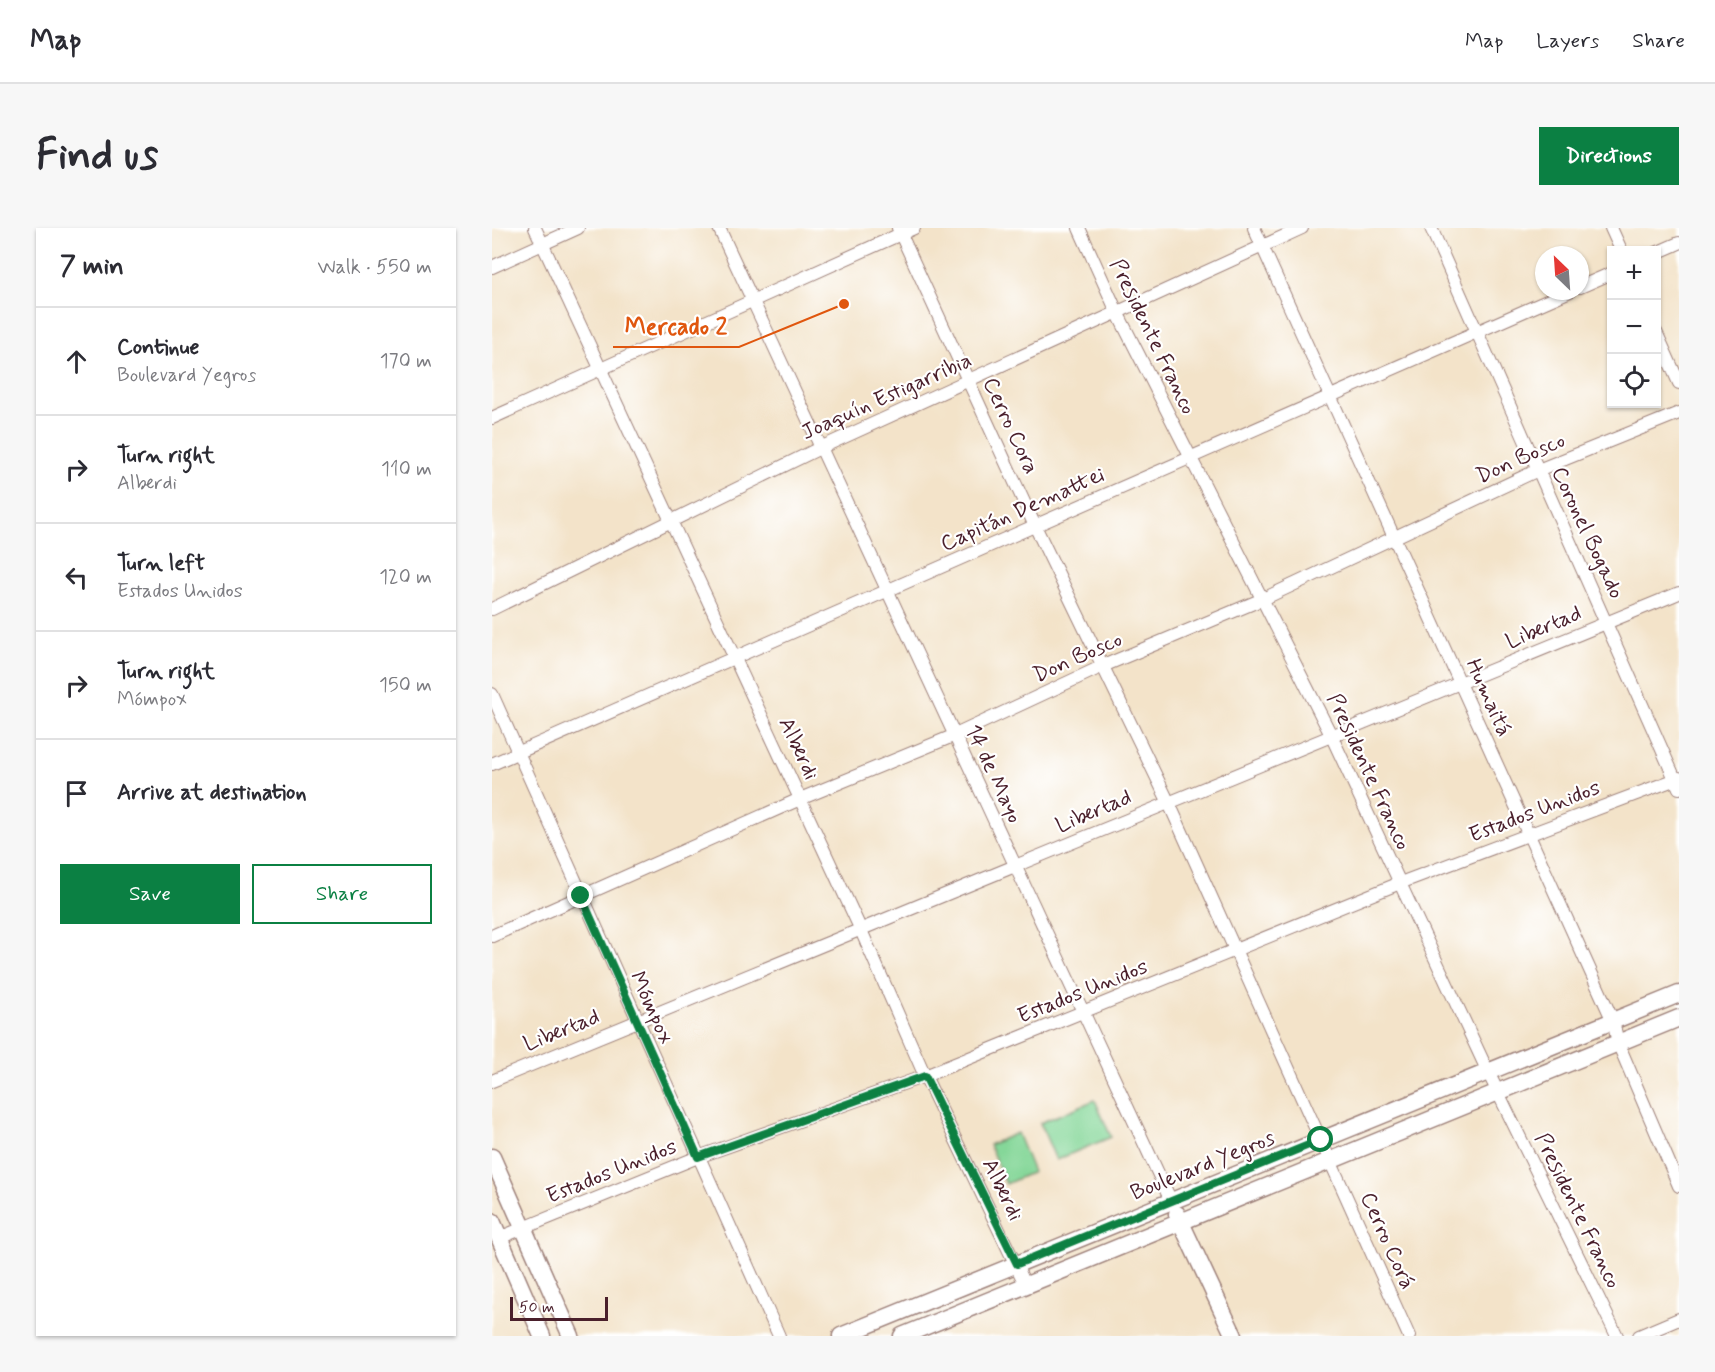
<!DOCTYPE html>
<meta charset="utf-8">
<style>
body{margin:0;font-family:Mynerve,sans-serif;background:#f7f7f7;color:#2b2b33}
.controls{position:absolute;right:18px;top:18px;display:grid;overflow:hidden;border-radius:0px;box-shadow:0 2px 4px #0004}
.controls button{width:54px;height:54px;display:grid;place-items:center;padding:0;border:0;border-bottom:2px solid #e1e1e2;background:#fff;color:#2b2b33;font:30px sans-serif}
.compass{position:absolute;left:1043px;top:18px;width:54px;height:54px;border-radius:50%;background:#fff;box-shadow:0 2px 4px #0004;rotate:335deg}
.scale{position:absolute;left:18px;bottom:15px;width:98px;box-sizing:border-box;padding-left:6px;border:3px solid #4a1f2b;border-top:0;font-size:16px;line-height:21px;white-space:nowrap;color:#4a1f2b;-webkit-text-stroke:4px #fff;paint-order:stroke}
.stop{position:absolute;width:18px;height:18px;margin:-14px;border:4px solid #0b8043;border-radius:50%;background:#fff}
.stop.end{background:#0b8043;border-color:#fff;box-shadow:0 2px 6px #0008}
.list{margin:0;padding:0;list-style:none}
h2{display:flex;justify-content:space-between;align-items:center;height:78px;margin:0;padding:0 24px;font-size:26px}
h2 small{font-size:20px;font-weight:400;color:#7c7c81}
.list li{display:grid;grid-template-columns:39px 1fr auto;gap:18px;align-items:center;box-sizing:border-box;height:108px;padding:0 24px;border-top:2px solid #e1e1e2}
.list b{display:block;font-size:22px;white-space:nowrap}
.list p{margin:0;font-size:20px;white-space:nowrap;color:#7c7c81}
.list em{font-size:20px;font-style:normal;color:#7c7c81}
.actions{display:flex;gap:12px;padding:18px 24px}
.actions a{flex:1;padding:14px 0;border:2px solid #0b8043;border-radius:0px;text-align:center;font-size:21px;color:#0b8043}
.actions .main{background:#0b8043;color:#fff}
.icon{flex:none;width:33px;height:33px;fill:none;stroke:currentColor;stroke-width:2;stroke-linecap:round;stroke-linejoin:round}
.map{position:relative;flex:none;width:1187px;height:1108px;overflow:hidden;border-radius:0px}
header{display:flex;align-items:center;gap:36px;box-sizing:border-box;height:84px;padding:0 30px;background:#fff;border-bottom:2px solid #e1e1e2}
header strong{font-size:28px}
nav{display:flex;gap:33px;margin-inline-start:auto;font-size:21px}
.intro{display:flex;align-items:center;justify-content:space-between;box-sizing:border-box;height:144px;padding:0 36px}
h1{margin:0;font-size:42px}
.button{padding:15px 27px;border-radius:0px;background:#0b8043;color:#fff;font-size:21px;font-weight:700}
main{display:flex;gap:36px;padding:0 36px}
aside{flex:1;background:#fff;border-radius:0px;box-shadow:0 2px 4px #0004}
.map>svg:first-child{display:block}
</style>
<header>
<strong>Map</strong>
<nav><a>Map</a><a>Layers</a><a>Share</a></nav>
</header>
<div class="intro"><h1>Find us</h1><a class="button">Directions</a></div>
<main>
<aside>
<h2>7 min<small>Walk · 550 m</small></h2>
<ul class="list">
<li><svg class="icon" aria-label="ahead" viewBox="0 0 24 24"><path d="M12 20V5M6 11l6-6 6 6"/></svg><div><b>Continue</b><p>Boulevard Yegros</p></div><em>170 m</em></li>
<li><svg class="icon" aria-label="right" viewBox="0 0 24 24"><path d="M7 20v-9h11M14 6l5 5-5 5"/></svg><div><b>Turn right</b><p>Alberdi</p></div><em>110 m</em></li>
<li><svg class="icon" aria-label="left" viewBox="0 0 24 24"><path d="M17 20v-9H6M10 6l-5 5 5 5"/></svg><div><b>Turn left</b><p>Estados Unidos</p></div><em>120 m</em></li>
<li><svg class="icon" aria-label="right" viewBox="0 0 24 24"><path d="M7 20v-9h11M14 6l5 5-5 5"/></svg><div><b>Turn right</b><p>Mómpox</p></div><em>150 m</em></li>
<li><svg class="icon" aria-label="arrive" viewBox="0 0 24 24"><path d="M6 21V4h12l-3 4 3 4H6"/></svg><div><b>Arrive at destination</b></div></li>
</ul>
<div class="actions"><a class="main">Save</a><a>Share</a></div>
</aside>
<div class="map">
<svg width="1187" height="1108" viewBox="0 0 1187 1108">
<rect width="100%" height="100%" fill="#fff"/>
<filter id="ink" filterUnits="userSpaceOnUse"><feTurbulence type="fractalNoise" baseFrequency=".0167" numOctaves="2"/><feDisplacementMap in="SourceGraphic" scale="12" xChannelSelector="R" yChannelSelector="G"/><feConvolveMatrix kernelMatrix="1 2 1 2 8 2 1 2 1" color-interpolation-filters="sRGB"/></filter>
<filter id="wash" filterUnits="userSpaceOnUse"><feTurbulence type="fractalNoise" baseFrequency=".008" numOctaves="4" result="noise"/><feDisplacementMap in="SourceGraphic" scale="24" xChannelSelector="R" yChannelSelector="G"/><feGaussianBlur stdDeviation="1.35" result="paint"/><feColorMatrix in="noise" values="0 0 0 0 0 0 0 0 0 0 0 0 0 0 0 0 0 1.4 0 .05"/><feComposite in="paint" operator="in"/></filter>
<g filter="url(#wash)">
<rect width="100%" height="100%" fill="#f3e3c9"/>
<g fill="#85d799" stroke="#687b62" stroke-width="1.5">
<polygon points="603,872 619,909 564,932 548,895"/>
<polygon points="525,905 541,944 514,956 497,917"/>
</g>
</g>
<g filter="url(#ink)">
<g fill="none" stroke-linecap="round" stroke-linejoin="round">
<defs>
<g id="street">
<polyline points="43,0 368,700 433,848 534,1058"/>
<polyline points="227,0 679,973"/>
<polyline points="406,0 543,298 676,573 917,1108"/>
<polyline points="587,0 625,84 839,507 996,844 1125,1108"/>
<polyline points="762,0 1121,793 1126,815 1187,958"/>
<polyline points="939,0 1187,560"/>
<polyline points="1119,0 1129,22"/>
<polyline points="1164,25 1187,15"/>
<polyline points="0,39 86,0"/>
<polyline points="1088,59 1120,45"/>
<polyline points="1164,104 1187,155"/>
<polyline points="0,190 422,0"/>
<polyline points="0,381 328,220 810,0"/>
<polyline points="0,466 287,1108"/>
<polyline points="0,536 1078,63"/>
<polyline points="0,708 308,571 461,508 611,438 771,371 1046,242 1187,185"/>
<polyline points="0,853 1187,365"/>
<polyline points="7,1010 206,929 433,848 908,655 1187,550"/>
<polyline points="1147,1108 1187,1091"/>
</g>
<g id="secondary">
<polyline points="0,929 79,1108"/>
<polyline points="685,986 742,1108"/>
<polyline points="0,993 50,1108"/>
<polyline points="349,1108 1187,766"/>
<polyline points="410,1108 1187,790"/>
</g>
</defs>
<use href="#street" stroke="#9e817a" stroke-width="14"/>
<use href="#secondary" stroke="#9e817a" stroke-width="19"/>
<use href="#street" stroke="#fff" stroke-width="12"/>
<use href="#secondary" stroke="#fff" stroke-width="16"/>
</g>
</g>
<g fill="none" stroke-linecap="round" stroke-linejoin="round" filter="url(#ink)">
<polyline stroke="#0b8043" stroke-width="8" points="89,668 206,929 433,848 525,1036 829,912"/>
</g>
<g text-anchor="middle" stroke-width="4.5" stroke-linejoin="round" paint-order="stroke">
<g font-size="22" fill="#4a1f2b" stroke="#fff">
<text transform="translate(662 108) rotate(64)" y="8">Presidente Franco</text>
<text transform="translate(394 167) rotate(-24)" y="8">Joaquín Estigarribia</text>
<text transform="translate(520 197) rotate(65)" y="8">Cerro Cora</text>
<text transform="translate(1028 229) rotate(-24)" y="8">Don Bosco</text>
<text transform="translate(530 280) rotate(-24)" y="8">Capitán Demattei</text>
<text transform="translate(1097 304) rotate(65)" y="8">Coronel Bogado</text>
<text transform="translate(1051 398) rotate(-23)" y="8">Libertad</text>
<text transform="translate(585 428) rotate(-24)" y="8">Don Bosco</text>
<text transform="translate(998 469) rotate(66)" y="8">Humaitá</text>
<text transform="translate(308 520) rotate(65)" y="8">Alberdi</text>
<text transform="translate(878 543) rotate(65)" y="8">Presidente Franco</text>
<text transform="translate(503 545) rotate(65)" y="8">14 de Mayo</text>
<text transform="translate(601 582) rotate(-23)" y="8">Libertad</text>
<text transform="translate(1042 582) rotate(-21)" y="8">Estados Unidos</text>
<text transform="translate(590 762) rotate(-22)" y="8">Estados Unidos</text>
<text transform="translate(161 779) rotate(66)" y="8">Mómpox</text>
<text transform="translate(69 801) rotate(-22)" y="8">Libertad</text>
<text transform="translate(710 936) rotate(-22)" y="8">Boulevard Yegros</text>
<text transform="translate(119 942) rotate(-22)" y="8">Estados Unidos</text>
<text transform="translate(512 961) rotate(64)" y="8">Alberdi</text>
<text transform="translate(1087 982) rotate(64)" y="8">Presidente Franco</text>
<text transform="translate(897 1012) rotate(66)" y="8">Cerro Corá</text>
</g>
</g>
<path fill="none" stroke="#e0560e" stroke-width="2" d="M352 76L247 119H121"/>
<circle fill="#e0560e" stroke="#fff" stroke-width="2" cx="352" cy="76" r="6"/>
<g font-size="24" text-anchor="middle" font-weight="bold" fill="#e0560e" stroke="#fff" stroke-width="4.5" stroke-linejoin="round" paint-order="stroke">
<text x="184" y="106">Mercado 2</text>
</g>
</svg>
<div class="controls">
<button>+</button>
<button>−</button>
<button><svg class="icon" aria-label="locate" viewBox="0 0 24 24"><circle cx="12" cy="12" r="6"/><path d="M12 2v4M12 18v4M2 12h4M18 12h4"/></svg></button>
</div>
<svg class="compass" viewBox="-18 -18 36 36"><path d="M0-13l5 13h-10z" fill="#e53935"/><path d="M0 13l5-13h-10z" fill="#7c7c81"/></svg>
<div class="scale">50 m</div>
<div class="stop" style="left:829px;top:912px"></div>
<div class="stop end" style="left:89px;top:668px"></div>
</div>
</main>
